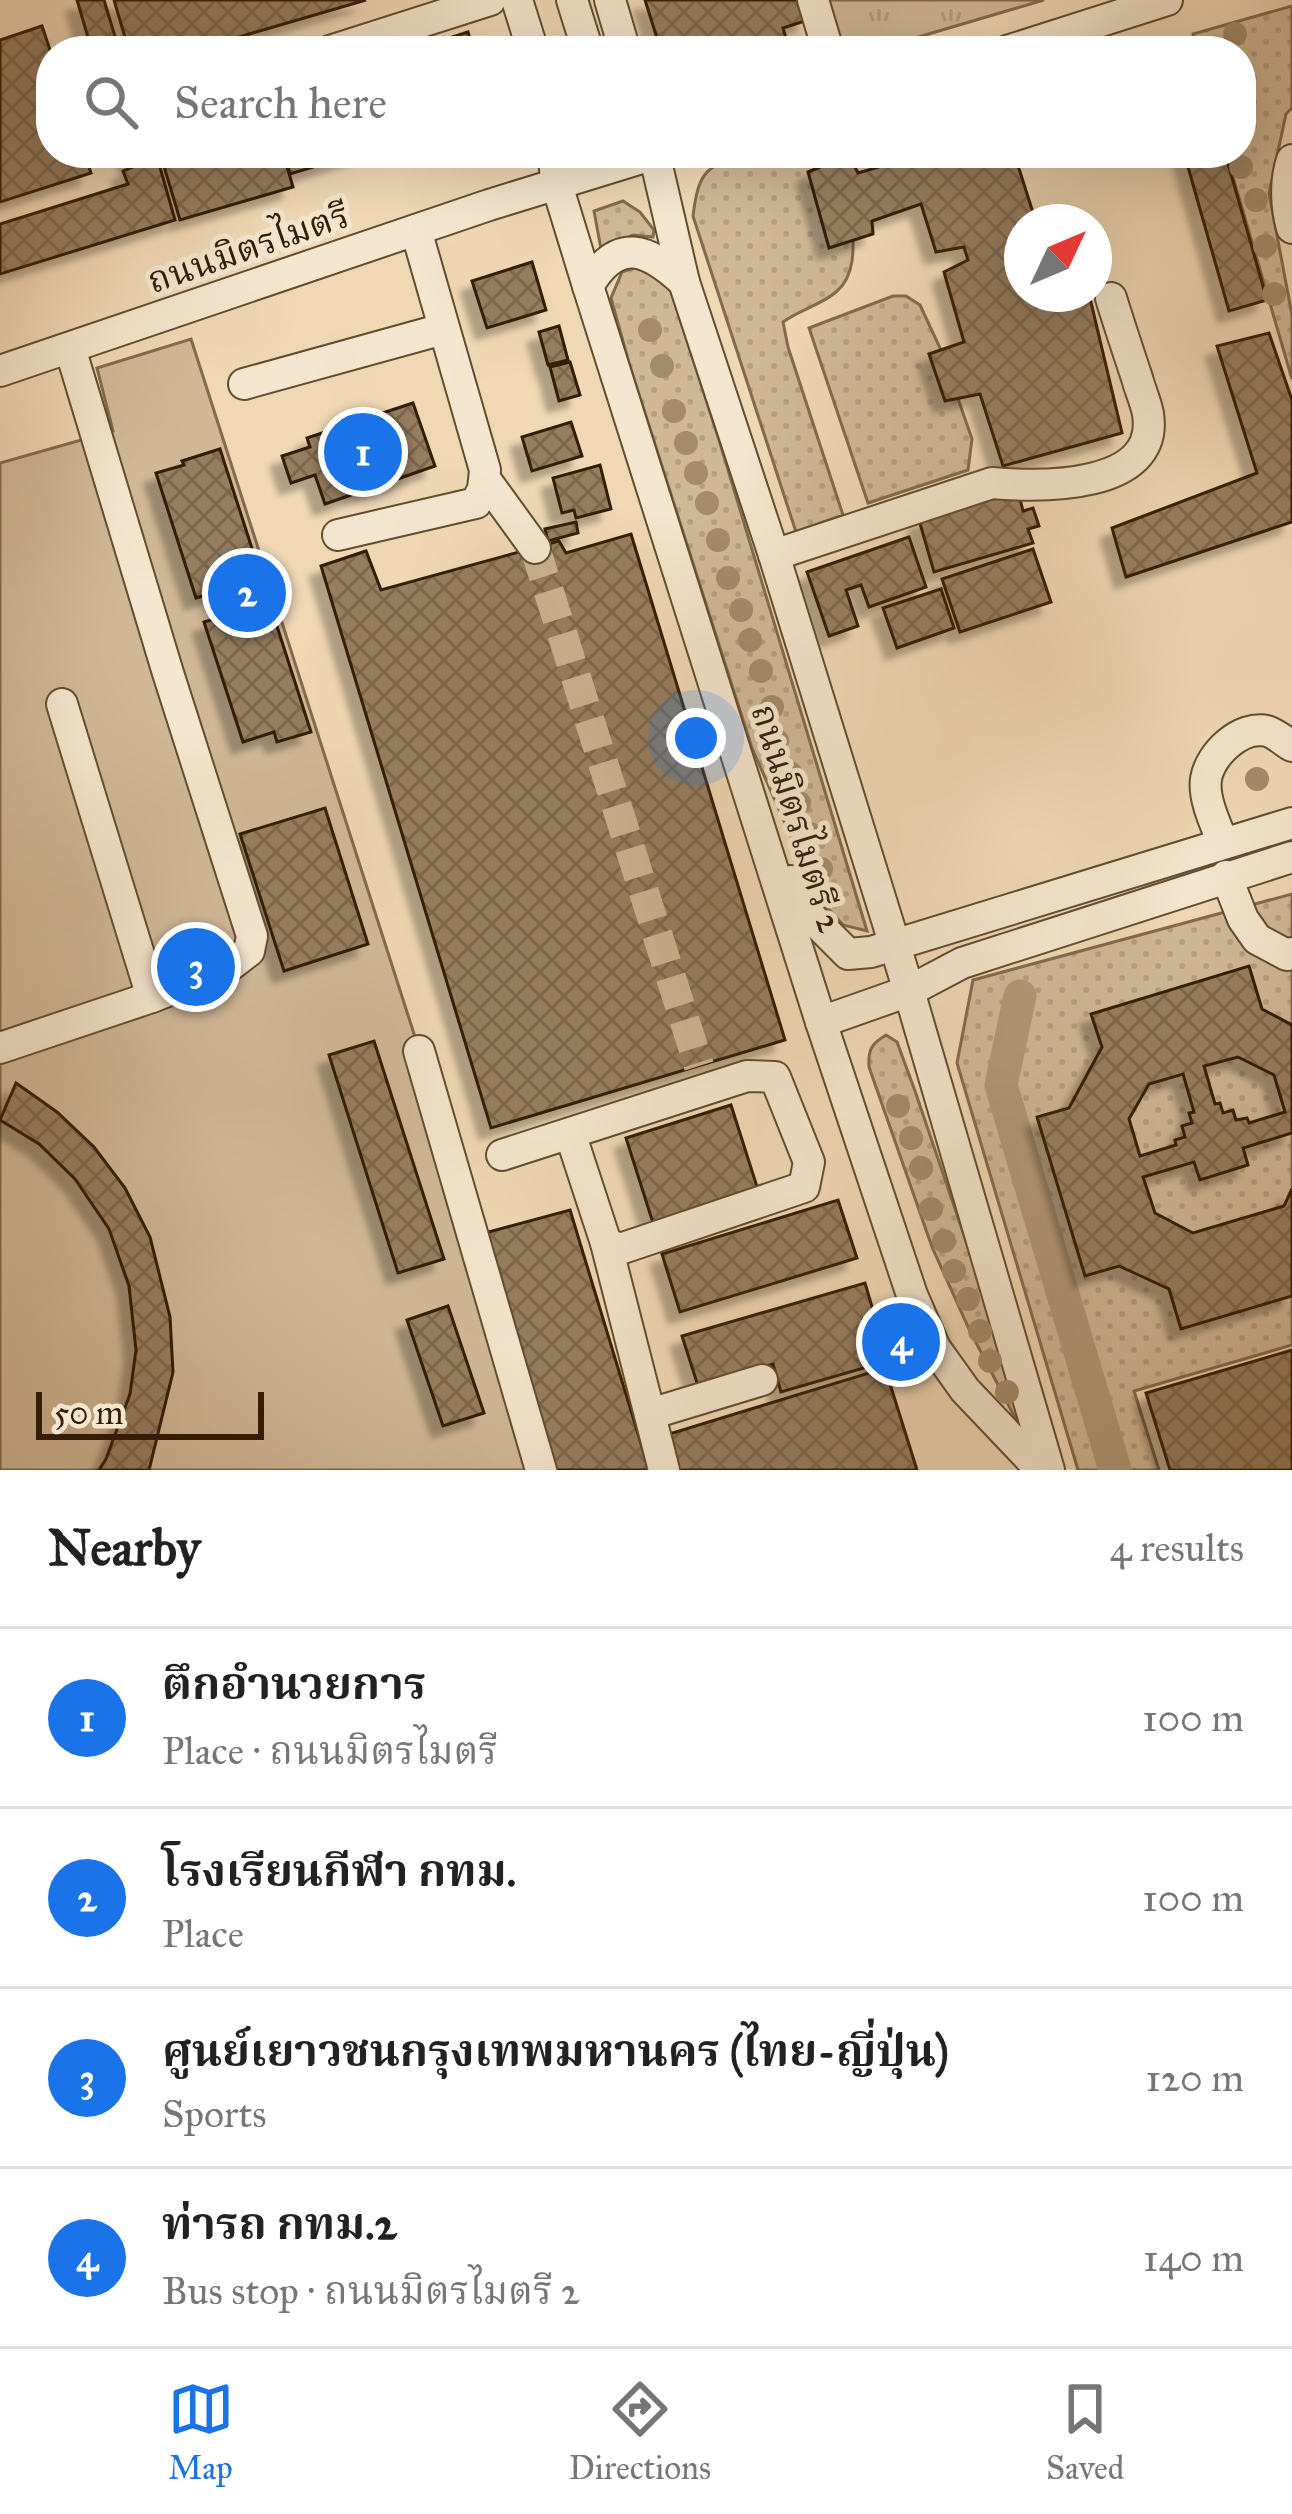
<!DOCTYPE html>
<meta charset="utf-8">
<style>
body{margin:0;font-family:"IM FELL Great Primer","Noto Serif Thai",serif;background:#f2f2f2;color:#222}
.compass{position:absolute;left:1004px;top:204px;width:108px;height:108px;border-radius:50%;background:#fff;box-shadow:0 12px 48px #0002;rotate:46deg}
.scale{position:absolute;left:36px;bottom:30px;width:228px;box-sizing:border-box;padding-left:12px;border:6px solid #361d05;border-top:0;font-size:33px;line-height:42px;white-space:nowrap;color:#361d05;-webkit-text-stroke:9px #f5e6cf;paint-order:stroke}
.you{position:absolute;left:696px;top:738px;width:42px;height:42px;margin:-30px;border:9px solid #fff;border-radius:50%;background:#1a73e8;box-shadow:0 0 0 18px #1a73e833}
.badge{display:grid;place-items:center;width:78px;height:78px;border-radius:50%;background:#1a73e8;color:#fff;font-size:39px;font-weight:700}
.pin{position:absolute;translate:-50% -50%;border:6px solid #fff;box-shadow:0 3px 12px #0006}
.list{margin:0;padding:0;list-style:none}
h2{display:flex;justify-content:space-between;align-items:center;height:156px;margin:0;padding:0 48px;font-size:51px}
h2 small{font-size:39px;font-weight:400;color:#767676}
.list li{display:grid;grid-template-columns:78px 1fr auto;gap:36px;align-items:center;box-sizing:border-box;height:180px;padding:0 48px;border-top:3px solid #e0e0e0}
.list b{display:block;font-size:45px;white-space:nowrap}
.list p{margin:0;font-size:39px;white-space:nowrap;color:#767676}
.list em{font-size:39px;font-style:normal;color:#767676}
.icon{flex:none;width:66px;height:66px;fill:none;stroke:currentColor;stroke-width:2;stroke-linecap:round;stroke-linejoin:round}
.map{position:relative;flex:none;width:1292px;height:1470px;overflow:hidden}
.search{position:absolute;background:#fff;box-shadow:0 12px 48px #0002;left:36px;right:36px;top:36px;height:132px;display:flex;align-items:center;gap:30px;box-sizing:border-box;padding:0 42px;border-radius:48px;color:#767676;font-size:45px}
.sheet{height:876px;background:#fff}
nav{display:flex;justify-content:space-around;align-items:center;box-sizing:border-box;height:168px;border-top:3px solid #e0e0e0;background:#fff;font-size:33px;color:#767676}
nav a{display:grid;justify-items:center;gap:6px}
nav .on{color:#1a73e8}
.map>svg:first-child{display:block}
</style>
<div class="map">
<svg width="1292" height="1470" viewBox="0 0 1292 1470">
<defs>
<pattern id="grass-dots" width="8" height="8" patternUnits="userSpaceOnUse" patternTransform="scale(3)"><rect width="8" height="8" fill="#d0b897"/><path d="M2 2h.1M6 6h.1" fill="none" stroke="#b39e81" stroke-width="1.8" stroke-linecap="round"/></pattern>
<pattern id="park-tufts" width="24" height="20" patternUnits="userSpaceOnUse" patternTransform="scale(3)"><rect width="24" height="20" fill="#d0b897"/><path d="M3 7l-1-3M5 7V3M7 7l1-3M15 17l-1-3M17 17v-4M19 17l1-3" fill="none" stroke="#b39e81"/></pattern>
<pattern id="building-cross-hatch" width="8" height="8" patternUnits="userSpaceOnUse" patternTransform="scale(3)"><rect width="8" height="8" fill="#977e61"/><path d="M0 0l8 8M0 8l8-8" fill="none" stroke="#7c674e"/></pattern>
<filter id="shadow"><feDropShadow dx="-11" dy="11" stdDeviation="3" flood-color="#0004"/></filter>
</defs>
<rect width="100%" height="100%" fill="#f0d8b5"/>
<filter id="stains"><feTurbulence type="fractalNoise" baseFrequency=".00167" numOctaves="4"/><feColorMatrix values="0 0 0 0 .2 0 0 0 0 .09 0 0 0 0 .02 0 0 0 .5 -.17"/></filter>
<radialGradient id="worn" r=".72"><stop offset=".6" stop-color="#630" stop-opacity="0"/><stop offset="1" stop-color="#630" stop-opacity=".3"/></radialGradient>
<g fill="url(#grass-dots)" stroke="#836a4e" stroke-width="3">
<polygon points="1292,6 1292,108 1286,114 1269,193 1292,315 1292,379 1226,153 1241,153 1241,51 1198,51 1193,34"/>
<path d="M 751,153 L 964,153 L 852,215 C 853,240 858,274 836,292 C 821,305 799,310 783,322 L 788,347 L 843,515 L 796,532 L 693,216 C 699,168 707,166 751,153 Z"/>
<polygon points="623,201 640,212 654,230 653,237 633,235 601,249 594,211"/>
<polygon points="633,268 649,269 669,285 719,440 867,931 843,925 817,896 752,748 629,363 611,298 622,272"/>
<polygon points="893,296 906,296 920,305 941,350 972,439 968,470 868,503 809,328"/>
<polygon points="1292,894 1292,1345 1134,1391 1159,1470 1078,1470 957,1063 973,980"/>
<path d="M 886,1035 L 897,1042 L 915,1091 L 1022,1406 L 1025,1437 L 969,1329 L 932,1247 L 869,1067 C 868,1050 871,1044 886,1035 Z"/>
</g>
<polygon fill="url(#park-tufts)" stroke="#836a4e" stroke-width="3" points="829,0 1044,0 871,51 843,51"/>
<polygon fill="#d0b897" stroke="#836a4e" stroke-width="3" points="191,339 554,1470 0,1470 0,463 113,431 97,368"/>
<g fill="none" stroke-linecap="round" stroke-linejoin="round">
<polyline stroke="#b19879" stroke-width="33" points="1020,996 1001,1085 1115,1470"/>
</g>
<g fill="url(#building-cross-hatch)" stroke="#361d05" stroke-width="3" fill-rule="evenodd" filter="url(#shadow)">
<polygon points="77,0 104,0 117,43 92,51"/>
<polygon points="114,0 366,0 191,51 129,51"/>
<polygon points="645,0 801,0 808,20 783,28 788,45 768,51 661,51"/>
<polygon points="42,26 51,53 51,153 84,153 91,173 0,202 0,40"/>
<polygon points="468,32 474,51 446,51 443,40"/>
<polygon points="128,153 156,153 175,220 0,274 0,224 128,184 123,171 133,167"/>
<polygon points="160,153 283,153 293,187 180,220"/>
<polygon points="283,153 360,153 290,174"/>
<polygon points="927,153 1014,153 1036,222 1022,222 1022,294 1089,294 1122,433 1003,466 980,394 945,401 929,354 964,342 944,272 968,260 964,247 936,252 921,204 872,221 873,234 829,248 808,172 849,155 858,173"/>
<polygon points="1184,153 1225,153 1267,300 1229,311"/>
<polygon points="532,262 546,310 487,328 472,281"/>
<polygon points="559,326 568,360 548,365 539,332"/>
<polygon points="1269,333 1292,400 1292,522 1126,577 1112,528 1257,473 1217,346"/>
<polygon points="570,362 580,395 559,401 550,367"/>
<polygon points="413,403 435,466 325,504 315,475 291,483 282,456 310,447 307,438"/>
<polygon points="571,422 582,456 532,471 522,437"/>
<polygon points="220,449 311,732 277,742 274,732 243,742 204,622 234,613 226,588 196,598 156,473 184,465 182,461"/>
<polygon points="600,465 611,509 576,518 574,510 562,513 553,478"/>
<polygon points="1018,491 1023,511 1033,508 1039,526 1028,529 1033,543 934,572 919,520"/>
<polygon points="576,522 578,533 548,541 545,529"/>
<polygon points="631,534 785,1040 491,1128 321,566 366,551 381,590 559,541 566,553"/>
<polygon points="909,537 926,587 869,607 861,585 846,590 858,626 829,636 807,572"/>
<polygon points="1033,549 1051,602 960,632 942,579"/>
<polygon points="941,589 954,628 897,648 883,608"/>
<polygon points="325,808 368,944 284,971 240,834"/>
<path d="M 1249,966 L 1262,1009 L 1292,1025 L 1292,1133 L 1243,1148 L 1248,1165 L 1200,1180 L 1194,1162 L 1143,1177 L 1155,1213 L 1193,1233 L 1284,1206 L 1292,1189 L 1292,1296 L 1181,1329 L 1169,1289 L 1119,1266 L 1085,1276 L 1037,1117 L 1069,1108 L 1102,1047 L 1091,1014 ZM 1238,1057 L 1274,1075 L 1285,1112 L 1249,1123 L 1247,1118 L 1236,1120 L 1233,1110 L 1223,1113 L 1220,1103 L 1215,1104 L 1204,1066 ZM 1183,1074 L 1194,1112 L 1189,1113 L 1192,1123 L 1182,1126 L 1185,1137 L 1175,1140 L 1176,1145 L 1140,1156 L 1129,1119 L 1149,1084 Z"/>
<polygon points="374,1041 444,1259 398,1273 329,1055"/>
<polygon points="16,1083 57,1112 94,1147 125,1188 150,1237 170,1317 173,1372 149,1470 99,1470 106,1459 130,1394 136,1350 129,1286 109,1229 75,1179 39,1144 0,1120"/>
<polygon points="731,1105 759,1193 654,1226 626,1138"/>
<polygon points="838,1200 857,1258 680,1312 662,1254"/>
<polygon points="570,1210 649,1470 556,1470 481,1234"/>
<polygon points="865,1283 888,1361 781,1392 773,1364 698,1386 682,1336"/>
<polygon points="448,1306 484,1413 443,1426 407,1320"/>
<polygon points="1292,1350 1292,1470 1170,1470 1146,1393"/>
<polygon points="885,1368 917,1470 677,1470 666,1435"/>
</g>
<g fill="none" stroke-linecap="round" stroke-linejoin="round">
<polyline stroke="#cbb392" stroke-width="30" stroke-dasharray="30 15" stroke-linecap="butt" points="535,548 699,1066"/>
<defs>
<g id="minor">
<polyline points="517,0 533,51"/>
<polyline points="572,0 588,51"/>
<polyline points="610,0 625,51"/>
<polyline points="813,0 825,40"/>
<polyline points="330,51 490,0"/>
<polyline points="1007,51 1167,0"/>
<polyline points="553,153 557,185 588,286 821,1022 912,1295 935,1348 965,1390 1041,1470"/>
<polyline points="654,153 684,282 774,555 909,991 1049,1470"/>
<path d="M 1292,160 C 1285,180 1286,207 1292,228"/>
<path d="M 588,286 C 618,236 647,248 684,282"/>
<polyline points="0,371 489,205 658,153"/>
<polyline points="244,384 443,329"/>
<polyline points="485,479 535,548"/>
<polyline points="338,535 476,503 483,489 485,470 416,230"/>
<path d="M 774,555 L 992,483 C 1040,487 1160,490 1148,414 C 1146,402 1140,390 1137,378 C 1128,351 1119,324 1111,298"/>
<polyline points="62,704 152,997"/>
<path d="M 1223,843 C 1216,825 1203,799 1206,779 C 1210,754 1241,725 1267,731 C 1275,733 1285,742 1292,746"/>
<polyline points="1226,876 1243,919 1257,939 1287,955 1292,953"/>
<polyline points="791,881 811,917 848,954 871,952 1292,823"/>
<polyline points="821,1022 909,991 962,963 1292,857"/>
<polyline points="0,1048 152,997 228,967 249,951 252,936 168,673 70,348"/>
<polyline points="419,1051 541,1470"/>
<polyline points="502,1155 747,1076 775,1077 809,1162 804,1187 620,1249 606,1243 570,1133"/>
<polyline points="606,1243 664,1470"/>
<polyline points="650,1414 762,1380"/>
</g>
</defs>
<use href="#minor" stroke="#644c31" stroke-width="34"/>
<use href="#minor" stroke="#f5e6cf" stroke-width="30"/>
</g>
<g fill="#a38b6c">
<circle cx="1235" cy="34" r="12"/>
<circle cx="1241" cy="167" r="12"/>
<circle cx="1256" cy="200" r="12"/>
<circle cx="1265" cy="246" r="12"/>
<circle cx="1274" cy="294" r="12"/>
<circle cx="650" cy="330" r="12"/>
<circle cx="662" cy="366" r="12"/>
<circle cx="674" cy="411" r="12"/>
<circle cx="686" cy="443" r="12"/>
<circle cx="696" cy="473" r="12"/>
<circle cx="707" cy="503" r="12"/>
<circle cx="718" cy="540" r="12"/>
<circle cx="728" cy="578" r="12"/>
<circle cx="741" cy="610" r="12"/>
<circle cx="750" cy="640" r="12"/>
<circle cx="761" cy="671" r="12"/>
<circle cx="772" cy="707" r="12"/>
<circle cx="777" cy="741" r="12"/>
<circle cx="790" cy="773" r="12"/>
<circle cx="1257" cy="779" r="12"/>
<circle cx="799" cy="803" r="12"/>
<circle cx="810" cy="834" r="12"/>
<circle cx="821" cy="869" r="12"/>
<circle cx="898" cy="1106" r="12"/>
<circle cx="911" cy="1138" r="12"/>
<circle cx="921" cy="1168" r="12"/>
<circle cx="931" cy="1209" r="12"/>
<circle cx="944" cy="1241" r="12"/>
<circle cx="954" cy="1271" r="12"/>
<circle cx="968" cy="1299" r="12"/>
<circle cx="980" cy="1331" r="12"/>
<circle cx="990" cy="1361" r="12"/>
<circle cx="1007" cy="1392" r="12"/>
</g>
<g text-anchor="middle" stroke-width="10" stroke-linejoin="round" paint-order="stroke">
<g font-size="36" fill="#361d05" stroke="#f5e6cf">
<text transform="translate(248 247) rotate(-19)" y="13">ถนนมิตรไมตรี</text>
<text transform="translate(798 818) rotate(73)" y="13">ถนนมิตรไมตรี 2</text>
</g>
</g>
<rect width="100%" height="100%" filter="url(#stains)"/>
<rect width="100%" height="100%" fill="url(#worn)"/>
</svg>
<svg class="compass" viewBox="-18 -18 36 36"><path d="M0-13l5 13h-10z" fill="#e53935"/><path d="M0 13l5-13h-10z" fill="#767676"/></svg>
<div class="scale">50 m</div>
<div class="you"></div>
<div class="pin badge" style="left:363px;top:452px">1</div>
<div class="pin badge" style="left:247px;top:593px">2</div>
<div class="pin badge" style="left:196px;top:967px">3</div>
<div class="pin badge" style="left:901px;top:1342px">4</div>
<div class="search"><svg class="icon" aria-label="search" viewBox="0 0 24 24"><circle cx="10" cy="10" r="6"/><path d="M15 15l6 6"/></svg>Search here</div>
</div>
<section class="sheet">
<h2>Nearby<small>4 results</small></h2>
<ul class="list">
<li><span class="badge">1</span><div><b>ตึกอำนวยการ</b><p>Place · ถนนมิตรไมตรี</p></div><em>100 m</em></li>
<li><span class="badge">2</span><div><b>โรงเรียนกีฬา กทม.</b><p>Place</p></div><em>100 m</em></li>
<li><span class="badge">3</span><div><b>ศูนย์เยาวชนกรุงเทพมหานคร (ไทย-ญี่ปุ่น)</b><p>Sports</p></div><em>120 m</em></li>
<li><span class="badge">4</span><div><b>ท่ารถ กทม.2</b><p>Bus stop · ถนนมิตรไมตรี 2</p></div><em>140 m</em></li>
</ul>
</section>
<nav>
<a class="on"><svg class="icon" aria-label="map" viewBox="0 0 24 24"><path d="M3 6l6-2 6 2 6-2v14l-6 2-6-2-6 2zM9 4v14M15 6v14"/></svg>Map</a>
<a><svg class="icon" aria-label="directions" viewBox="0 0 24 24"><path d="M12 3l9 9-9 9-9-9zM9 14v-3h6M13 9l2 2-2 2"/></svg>Directions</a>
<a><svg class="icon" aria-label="saved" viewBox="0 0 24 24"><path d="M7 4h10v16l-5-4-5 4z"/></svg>Saved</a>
</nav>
